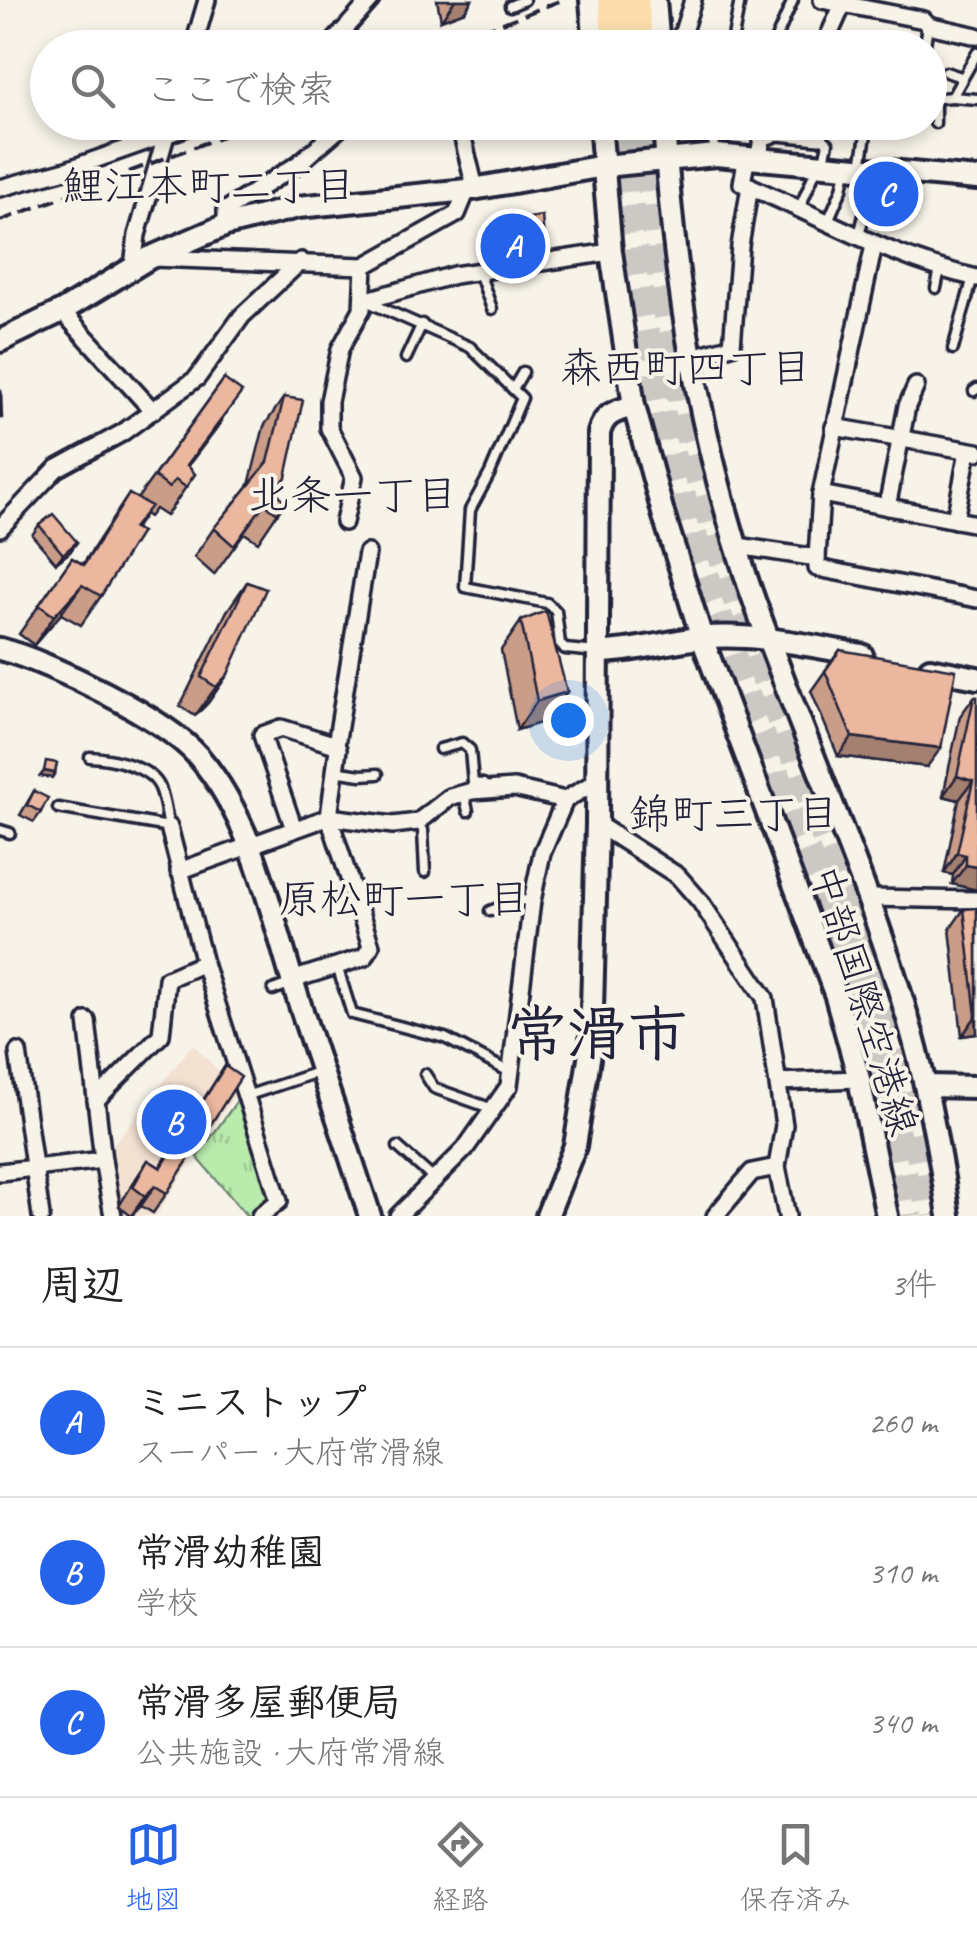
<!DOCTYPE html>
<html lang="ja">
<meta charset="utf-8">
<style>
body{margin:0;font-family:Caveat,"Klee One",sans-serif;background:#f2f2f2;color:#222}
.you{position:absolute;left:568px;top:720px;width:35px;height:35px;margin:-25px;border:8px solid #fff;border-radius:50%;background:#1a73e8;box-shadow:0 0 0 15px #1a73e833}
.badge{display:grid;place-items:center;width:65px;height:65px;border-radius:50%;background:#2563eb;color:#fff;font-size:32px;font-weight:700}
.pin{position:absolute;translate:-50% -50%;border:5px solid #fff;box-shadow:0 2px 10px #0006}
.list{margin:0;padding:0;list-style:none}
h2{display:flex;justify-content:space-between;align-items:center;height:130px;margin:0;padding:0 40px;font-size:42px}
h2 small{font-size:32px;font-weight:400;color:#767676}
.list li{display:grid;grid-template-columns:65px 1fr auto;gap:30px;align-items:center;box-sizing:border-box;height:150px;padding:0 40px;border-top:2px solid #e0e0e0}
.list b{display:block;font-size:38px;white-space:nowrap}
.list p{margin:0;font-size:32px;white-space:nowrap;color:#767676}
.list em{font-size:32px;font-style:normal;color:#767676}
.icon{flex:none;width:55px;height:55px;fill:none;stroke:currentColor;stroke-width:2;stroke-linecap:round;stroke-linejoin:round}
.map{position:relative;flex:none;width:977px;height:1216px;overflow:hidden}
.search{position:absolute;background:#fff;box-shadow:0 5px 15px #0003;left:30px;right:30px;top:30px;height:110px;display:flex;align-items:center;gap:25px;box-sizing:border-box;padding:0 35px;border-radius:55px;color:#767676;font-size:38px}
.sheet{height:580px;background:#fff}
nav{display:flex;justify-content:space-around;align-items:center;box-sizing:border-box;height:140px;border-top:2px solid #e0e0e0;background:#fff;font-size:28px;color:#767676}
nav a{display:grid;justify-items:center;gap:5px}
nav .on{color:#2563eb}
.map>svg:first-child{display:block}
</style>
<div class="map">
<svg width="977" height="1216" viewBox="0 0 977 1216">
<defs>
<pattern id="park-tufts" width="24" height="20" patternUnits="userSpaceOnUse" patternTransform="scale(2.5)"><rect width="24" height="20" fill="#b9ebac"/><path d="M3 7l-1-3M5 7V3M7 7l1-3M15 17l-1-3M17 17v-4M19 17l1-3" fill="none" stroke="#9fc995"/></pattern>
</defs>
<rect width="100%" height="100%" fill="#f7f3e8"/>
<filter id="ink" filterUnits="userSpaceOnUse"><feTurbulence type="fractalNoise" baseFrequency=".01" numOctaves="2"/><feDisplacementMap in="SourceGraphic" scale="20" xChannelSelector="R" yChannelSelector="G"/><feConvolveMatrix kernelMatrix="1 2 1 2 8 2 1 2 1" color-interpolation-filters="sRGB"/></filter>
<g filter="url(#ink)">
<polygon fill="#f3e1d2" points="193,1044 237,1091 156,1216 121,1216 107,1153"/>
<polygon fill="url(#park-tufts)" stroke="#6e8674" stroke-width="2.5" points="239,1098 274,1200 252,1216 247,1216 197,1157"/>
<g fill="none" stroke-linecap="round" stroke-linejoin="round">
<g stroke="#ccc9c5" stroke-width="28" stroke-dasharray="28 14" stroke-linecap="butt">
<path d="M 623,122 C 629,188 632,254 643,318 C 664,448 702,574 747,697 C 809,867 889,1034 909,1216"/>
<path d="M 645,122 C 657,269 676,413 721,553 C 793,774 899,984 930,1216"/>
</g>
<defs>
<g id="lane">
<polyline points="510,6 524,0"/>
<polyline points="925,45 928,25"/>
<polyline points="731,48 740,0"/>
<polyline points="772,48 793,0"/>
<polyline points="946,72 961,77"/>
<polyline points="952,97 977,99"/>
<polyline points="930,99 952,97 977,53"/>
<polyline points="702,122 713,130 714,152"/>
<polyline points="734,122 762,138"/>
<polyline points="935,123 935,99"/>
<polyline points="819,136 828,143 824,161"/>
<polyline points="861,167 868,122"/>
<polyline points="800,207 817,167"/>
<polyline points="828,221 842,189 846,170"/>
<polyline points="859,236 874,173"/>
<polyline points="479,272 492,309"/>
<polyline points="936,288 940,269"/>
<polyline points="368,302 470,347 522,398 490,473 470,510 465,587 547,603 556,611 560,644 565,649 598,652"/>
<polyline points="953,349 973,277"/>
<polyline points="406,358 422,324"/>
<polyline points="513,389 523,372"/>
<polyline points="974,391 977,389"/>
<polyline points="440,749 462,743 470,750 473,783 483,784"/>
<polyline points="334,771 361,775 378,774"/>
<polyline points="464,794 468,811"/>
<path d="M 58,808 L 169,827 C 166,815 165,800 160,788 C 151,766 111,758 90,757"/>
<polyline points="418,822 423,830 425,872"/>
<polyline points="0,830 10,833"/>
<polyline points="490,911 519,900 532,901"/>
<polyline points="337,966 352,1014 445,1038 504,1069 512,1070"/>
<polyline points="273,990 292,983"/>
<polyline points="425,1074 434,1088 493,1109"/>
<polyline points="246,1096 318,1072"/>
<polyline points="398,1147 435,1180"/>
</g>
<g id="street">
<polyline points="822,0 924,20 928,25 977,36"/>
<polyline points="681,38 693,0"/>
<polyline points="193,48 207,0"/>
<polyline points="328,48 371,0"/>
<polyline points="831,48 826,42 843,4"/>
<polyline points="459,122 475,188"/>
<path d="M 747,156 L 742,183 C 820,216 894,260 977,278"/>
<polyline points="759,157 762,138 778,132 819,136 825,122"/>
<polyline points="0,188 66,170 202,122"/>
<polyline points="226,225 226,210 298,164 347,122"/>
<polyline points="153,258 364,266 457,214 467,190"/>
<polyline points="133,266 137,235 170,122"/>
<polyline points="364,301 454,275 611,252"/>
<polyline points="62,311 153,411"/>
<polyline points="689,358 732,346 740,246 750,186"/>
<polyline points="834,427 977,452"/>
<polyline points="821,494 977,524"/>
<polyline points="887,507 907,406 916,386"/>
<polyline points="955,520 968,451"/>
<polyline points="344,522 354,477 329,428 329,401 340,349 362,309 364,266"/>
<polyline points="0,528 56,469 122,433 197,378 242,316 301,261"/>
<polyline points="738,546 817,558 821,494 874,245"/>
<polyline points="817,558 817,568 977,599"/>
<polyline points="336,745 367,553"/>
<polyline points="597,824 678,876 700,901 765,998 784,1125 777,1167 787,1216"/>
<polyline points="169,827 204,963 279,1201 260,1216"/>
<polyline points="179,871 329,817 393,825 418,822 450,797 472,791 514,788 565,800"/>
<polyline points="869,898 977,900"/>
<polyline points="292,980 365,957 371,946 329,817 338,749 336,745 281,728 262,735 294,829"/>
<polyline points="87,1021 103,1160 113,1216"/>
<polyline points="18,1052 41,1216"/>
<polyline points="778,1082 859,1079"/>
<polyline points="96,1100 161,1035 167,979 204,963"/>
<polyline points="0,1172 103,1160"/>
<polyline points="398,1216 465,1149 509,1086 532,901 542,853 565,800 597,781"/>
<polyline points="715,1216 752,1172 777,1167"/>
</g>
<g id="secondary">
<polyline points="591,0 595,48"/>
<polyline points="655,0 659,48"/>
<polyline points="600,122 611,252 634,406 663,513 702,638 836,996 859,1079 887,1216"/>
<path d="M 664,122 C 673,280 698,433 748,583 C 798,728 864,868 907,1016 C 927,1082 939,1149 949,1216"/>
<polyline points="0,341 62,311 149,258 226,225 298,207 467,190 604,166 716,155 977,179"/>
<path d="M 0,649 C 50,662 165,718 198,756 C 252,818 270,909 294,986 C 318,1063 345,1139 370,1216"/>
<path d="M 598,652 C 633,652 665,642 699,638 C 753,632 810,646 862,655"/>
<polyline points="930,669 977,678"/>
<polyline points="926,1086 977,1087"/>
<path d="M 547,1216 L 575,1146 L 591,1046 L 597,824 L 599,433 C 604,413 616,411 634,406"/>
</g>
<g id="highway">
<polyline points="613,0 617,48"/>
<polyline points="634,0 639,48"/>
</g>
</defs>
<use href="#lane" stroke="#22223b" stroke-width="15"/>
<use href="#street" stroke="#22223b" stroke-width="22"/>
<use href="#secondary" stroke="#22223b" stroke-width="28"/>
<use href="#highway" stroke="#22223b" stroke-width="35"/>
<use href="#lane" stroke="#f7f3e8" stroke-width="8"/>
<use href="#street" stroke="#f7f3e8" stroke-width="15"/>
<use href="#secondary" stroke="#f7f3e8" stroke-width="20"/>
<use href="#highway" stroke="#faddab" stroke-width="28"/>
<g stroke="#22223b" stroke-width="4" stroke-dasharray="15 8" stroke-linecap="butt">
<polyline points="438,48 562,0"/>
<polyline points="0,221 260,122"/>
</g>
</g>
<g fill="#ca9d88" stroke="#22223b" stroke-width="2.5">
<polygon points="437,0 472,0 465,11 441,20"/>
<polygon points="504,222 544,240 533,255 495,261 493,237"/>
<polygon points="224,379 222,421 188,466 195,474 166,516 155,509 149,517 145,514 135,529 101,596 81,625 61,614 34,645 19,634 72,558 83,564 129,494 137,499"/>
<polygon points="284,397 286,477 276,491 285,502 258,542 244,533 214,575 194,557 214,528 249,485 264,426"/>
<polygon points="39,525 77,542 70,552 56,563 32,535"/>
<polygon points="247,582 228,674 208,703 195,716 180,706 227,611"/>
<polygon points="521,621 547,721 517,730 501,650"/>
<polygon points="840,650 927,767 838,756 811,691"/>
<polygon points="974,697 977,697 977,890 952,884 953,875 944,873 959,800 943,796 960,716"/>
<polygon points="34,791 41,812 34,822 20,815"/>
<polygon points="977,908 977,1034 962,1036 950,929 964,909"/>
<polygon points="225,1066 167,1193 153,1213 141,1206 131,1216 119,1206 135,1180 148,1160 160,1167"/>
</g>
<g fill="#a4806f" stroke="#22223b" stroke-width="2.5">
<polygon points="455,0 472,0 465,11 441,20"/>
<polygon points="544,240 533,255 495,261 506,246"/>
<polygon points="77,542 70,552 56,563 63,554"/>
<polygon points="82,585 61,614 34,645 54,616"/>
<polygon points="228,674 208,703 195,716 216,687"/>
<polygon points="567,692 547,721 517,730 537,701"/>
<polygon points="852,737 941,748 927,767 838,756"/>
<polygon points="44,771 55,773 52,778 40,776"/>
<polygon points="957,776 973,781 959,800 943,796"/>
<polygon points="957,853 966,855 953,875 944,873"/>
<polygon points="966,865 977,867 977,890 952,884"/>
<polygon points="976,1016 977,1034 962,1036"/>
<polygon points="155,1186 141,1206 131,1216 145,1196"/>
</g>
<g fill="#ebb79e" stroke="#22223b" stroke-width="2.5">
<polygon points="542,216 544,240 506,246 504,222"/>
<polygon points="224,379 242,392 187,465 195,474 186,487 175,480 169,488 154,476"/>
<polygon points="0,390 1,390 2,418 0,418"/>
<polygon points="284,397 303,400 286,477 275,490 285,502 278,513 264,504 234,546 214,528 268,462"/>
<polygon points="129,494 151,506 133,528 141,532 101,596 82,585 54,616 39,605 72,558 84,565"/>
<polygon points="53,514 77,542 63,554 39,525"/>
<polygon points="247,582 266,589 228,674 216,687 201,677"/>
<polygon points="546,611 567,692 537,701 521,621"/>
<polygon points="840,650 956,670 941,748 852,737 825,671"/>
<polygon points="974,697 977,697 977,867 966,865 966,855 957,853 973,781 957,776"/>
<polygon points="46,761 57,763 55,773 44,771"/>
<polygon points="34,791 48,798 41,812 27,805"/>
<polygon points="977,908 977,1016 976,1016 964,909"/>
<polygon points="225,1066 241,1077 167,1193 155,1186 145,1196 133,1187 148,1160 161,1168"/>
</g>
</g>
<g text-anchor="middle" stroke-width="8" stroke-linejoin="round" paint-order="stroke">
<g font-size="40" fill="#22223b" stroke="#f7f3e8">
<text transform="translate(865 1000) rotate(73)" y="14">中部国際空港線</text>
</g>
<g font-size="42" fill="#22223b" stroke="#f7f3e8">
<text x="209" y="200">鯉江本町二丁目</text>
<text x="686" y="382">森西町四丁目</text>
<text x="353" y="509">北条一丁目</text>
<text x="734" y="828">錦町三丁目</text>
<text x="404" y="913">原松町一丁目</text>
</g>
<g font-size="60" font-weight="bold" fill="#22223b" stroke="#f7f3e8">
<text x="597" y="1054">常滑市</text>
</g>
</g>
</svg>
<div class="you"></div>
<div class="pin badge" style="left:513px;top:246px">A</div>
<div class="pin badge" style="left:174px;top:1122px">B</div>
<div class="pin badge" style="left:886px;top:194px">C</div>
<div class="search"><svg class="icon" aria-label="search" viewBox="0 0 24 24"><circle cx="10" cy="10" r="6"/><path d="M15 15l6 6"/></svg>ここで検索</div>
</div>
<section class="sheet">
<h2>周辺<small>3件</small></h2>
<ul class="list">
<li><span class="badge">A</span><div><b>ミニストップ</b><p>スーパー · 大府常滑線</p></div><em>260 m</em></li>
<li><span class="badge">B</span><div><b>常滑幼稚園</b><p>学校</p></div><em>310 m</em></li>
<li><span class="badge">C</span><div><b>常滑多屋郵便局</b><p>公共施設 · 大府常滑線</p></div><em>340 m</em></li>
</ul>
</section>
<nav>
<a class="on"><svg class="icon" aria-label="map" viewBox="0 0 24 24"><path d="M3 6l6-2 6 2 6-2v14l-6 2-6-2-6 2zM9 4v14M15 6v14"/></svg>地図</a>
<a><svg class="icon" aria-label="directions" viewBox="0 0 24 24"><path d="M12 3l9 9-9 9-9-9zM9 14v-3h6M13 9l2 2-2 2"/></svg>経路</a>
<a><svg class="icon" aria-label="saved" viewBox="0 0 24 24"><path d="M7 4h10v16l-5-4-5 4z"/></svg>保存済み</a>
</nav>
